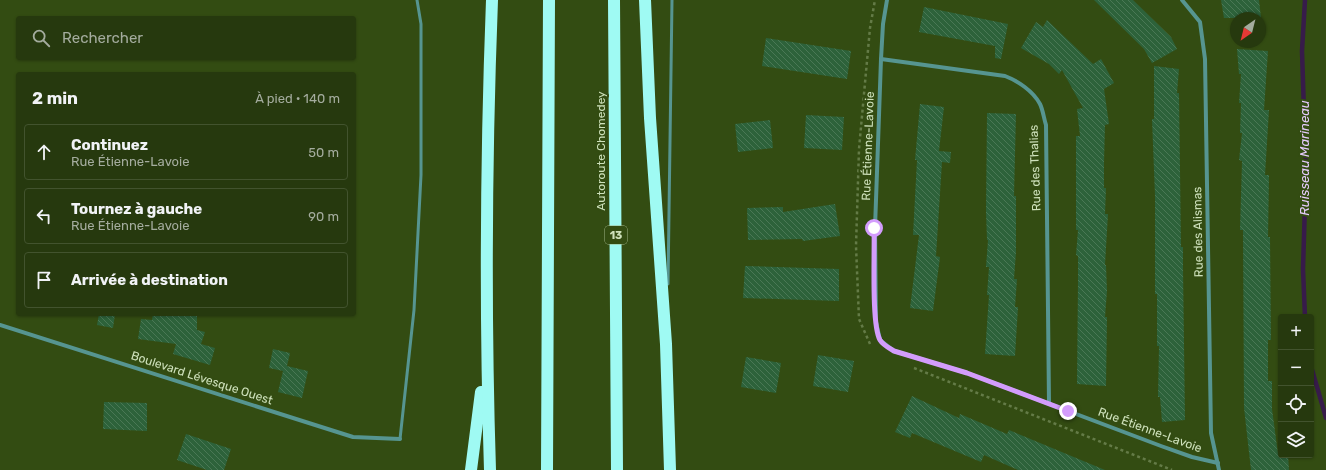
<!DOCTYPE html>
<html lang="fr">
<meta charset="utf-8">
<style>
body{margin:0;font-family:Rubik,sans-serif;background:#2e4017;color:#f1f3f6}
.controls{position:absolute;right:12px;bottom:12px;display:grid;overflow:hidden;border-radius:4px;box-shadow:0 1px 3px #0004}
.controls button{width:36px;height:36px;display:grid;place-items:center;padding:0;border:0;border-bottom:1px solid #42532e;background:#26390e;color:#f1f3f6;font:20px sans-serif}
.compass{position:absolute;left:1230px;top:12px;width:36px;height:36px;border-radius:50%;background:#26390e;box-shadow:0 1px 3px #0004;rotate:215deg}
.stop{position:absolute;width:12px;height:12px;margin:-9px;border:3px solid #d39cfc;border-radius:50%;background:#fff}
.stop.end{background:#d39cfc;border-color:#fff;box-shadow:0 1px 4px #0008}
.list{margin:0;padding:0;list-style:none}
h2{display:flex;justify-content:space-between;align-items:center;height:52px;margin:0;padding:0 16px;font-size:17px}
h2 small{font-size:13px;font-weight:400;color:#a4ac9e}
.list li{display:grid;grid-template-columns:26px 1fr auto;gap:12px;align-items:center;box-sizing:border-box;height:56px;margin:0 8px 8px;padding:0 8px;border:1px solid #42532e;border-radius:4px}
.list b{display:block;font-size:15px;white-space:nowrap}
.list p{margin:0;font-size:13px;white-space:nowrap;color:#a4ac9e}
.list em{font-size:13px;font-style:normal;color:#a4ac9e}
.icon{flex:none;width:22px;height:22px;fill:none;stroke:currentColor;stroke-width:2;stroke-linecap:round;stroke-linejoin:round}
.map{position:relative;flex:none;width:1326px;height:470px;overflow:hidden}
.search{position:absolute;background:#26390e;box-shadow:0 1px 3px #0004;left:16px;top:16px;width:340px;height:44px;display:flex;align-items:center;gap:10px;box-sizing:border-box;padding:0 14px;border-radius:4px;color:#a4ac9e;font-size:15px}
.panel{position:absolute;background:#26390e;box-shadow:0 1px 3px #0004;left:16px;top:72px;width:340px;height:244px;border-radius:4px}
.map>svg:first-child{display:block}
</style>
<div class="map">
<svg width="1326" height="470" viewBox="0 0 1326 470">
<defs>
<pattern id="building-back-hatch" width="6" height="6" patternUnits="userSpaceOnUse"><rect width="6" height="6" fill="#2d623a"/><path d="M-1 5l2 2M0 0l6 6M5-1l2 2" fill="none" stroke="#4a7855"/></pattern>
</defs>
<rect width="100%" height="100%" fill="#334c12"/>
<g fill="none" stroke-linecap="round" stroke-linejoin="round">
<g stroke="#371b4a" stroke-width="4.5">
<polyline points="1305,317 1303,269 1306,172 1302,51 1305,0"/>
<polyline points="1311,366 1326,418"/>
</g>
</g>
<g fill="url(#building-back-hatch)">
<polygon points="1094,0 1133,0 1171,37 1177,49 1152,63 1144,49"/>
<polygon points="1221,0 1259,0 1261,18 1224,18"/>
<polygon points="924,7 1008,24 1001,59 995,58 995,46 919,32"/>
<polygon points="1047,20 1093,64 1101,59 1114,83 1104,89 1109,124 1105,125 1104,163 1104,188 1106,188 1105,214 1108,214 1105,265 1106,265 1107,291 1105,317 1107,317 1106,386 1077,384 1078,281 1078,256 1076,255 1078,230 1076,230 1076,136 1080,136 1077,109 1083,108 1062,70 1059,74 1049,64 1021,48 1036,22 1043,27"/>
<polygon points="766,38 851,51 847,79 762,66"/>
<polygon points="1237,49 1268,51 1264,110 1269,110 1265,175 1269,175 1268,237 1270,237 1271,340 1268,340 1268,381 1272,381 1272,409 1278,454 1288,455 1289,470 1251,470 1244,408 1243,230 1240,230 1242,161 1239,160 1242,133 1240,133 1241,103 1239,103 1241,74 1239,74"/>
<polygon points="1154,66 1179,69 1177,93 1179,93 1181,247 1183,247 1183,267 1185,420 1162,422 1160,397 1158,397 1159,346 1157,346 1157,294 1155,294 1155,196 1152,119 1154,119"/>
<polygon points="920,104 944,107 939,151 951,152 950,163 942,162 936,256 940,257 933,311 910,308 919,235 913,235 917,160 915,160"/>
<polygon points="987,113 1016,114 1014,196 1016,196 1016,252 1014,279 1017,279 1015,307 1018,307 1015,356 985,354 989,295 987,295 989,267 986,267 988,240 987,240 986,212"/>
<polygon points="806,115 844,117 842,150 804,148"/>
<polygon points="770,120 773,148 738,152 735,124"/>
<polygon points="835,204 840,236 803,241 802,239 748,240 747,208 783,207 783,212"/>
<polygon points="745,266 839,269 839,301 743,298"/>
<polygon points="99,314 115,314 113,328 97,325"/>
<polygon points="153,314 197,314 197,330 205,332 201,344 215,348 210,365 173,354 176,344 138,339 141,319 152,320"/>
<polygon points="273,349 290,353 287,366 308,371 302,398 278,392 283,371 269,368"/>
<polygon points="818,355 854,361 848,392 813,386"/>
<polygon points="746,357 781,363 776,393 741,387"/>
<polygon points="912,396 959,418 960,414 1007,434 1009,430 1105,470 1018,470 984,455 981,462 912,433 910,438 895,432"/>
<polygon points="104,402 147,403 147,431 103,429"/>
<polygon points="186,434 231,449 224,470 207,470 177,460"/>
</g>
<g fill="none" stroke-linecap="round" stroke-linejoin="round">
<g stroke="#647b47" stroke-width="2.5" stroke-dasharray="3 3" stroke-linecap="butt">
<polyline points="870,344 859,319 856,246 859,149 870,28 875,0"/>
<polyline points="914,368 1172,470"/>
</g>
<g stroke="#569591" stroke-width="3">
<polyline points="668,284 672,0"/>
<polyline points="400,439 414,310 421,175 421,24 417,0"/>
</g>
<g stroke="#569591" stroke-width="4">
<polyline points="887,0 883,24 881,59 875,228 876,322 880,340 894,351 967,373 1161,446 1192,457 1218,463"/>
<polyline points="1182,0 1200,22 1205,59 1211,433 1219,470"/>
<path d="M 881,59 L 1005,76 C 1018,81 1033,91 1040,104 C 1043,110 1044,119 1046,125 L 1049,402"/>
<polyline points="0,325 353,437 400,439"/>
</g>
<g stroke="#9ffaf3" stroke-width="12">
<polyline points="614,0 617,470"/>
<polyline points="645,0 650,118 666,344 670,470"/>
<polyline points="471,470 481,392"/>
<path d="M 490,470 C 485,313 486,157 492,0"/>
<polyline points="547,470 549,0"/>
</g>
</g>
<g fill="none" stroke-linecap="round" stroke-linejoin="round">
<path stroke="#d39cfc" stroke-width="5" d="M 874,228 C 875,250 871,324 880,340 C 883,345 889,348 894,351 L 967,373 L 1068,411"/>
</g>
<g text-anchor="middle" stroke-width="4" stroke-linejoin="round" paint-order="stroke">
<rect fill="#334c12" stroke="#a0b488" stroke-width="1" x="605" y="226" width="22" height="18" rx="3"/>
<g font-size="11" font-weight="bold" fill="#cee1bb">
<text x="616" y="239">13</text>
</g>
<g font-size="12" fill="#cee1bb" stroke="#334c12">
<text transform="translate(868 146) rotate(-88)" y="4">Rue Étienne-Lavoie</text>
<text transform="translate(601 151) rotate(-90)" y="4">Autoroute Chomedey</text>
<text transform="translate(1035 168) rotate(-92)" y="4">Rue des Thalias</text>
<text transform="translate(1198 232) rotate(-91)" y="4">Rue des Alismas</text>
<text transform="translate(202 378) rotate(18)" y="4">Boulevard Lévesque Ouest</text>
<text transform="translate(1150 430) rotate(20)" y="4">Rue Étienne-Lavoie</text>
</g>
<g font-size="13" font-style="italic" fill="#e5cbfb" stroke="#334c12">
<text transform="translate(1304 158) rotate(-90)" y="5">Ruisseau Marineau</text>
</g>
</g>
</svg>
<div class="controls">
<button>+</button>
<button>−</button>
<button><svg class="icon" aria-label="locate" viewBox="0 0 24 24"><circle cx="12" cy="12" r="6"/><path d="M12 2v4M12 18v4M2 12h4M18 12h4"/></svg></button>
<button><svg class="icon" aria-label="layers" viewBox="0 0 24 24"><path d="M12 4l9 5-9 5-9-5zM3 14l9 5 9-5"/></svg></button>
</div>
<svg class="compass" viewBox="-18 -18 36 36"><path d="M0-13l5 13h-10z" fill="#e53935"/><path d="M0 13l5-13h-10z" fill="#a4ac9e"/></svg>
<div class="stop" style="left:874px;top:228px"></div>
<div class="stop end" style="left:1068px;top:411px"></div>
<div class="search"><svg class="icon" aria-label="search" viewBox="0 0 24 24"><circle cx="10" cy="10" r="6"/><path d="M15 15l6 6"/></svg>Rechercher</div>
<section class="panel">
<h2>2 min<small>À pied · 140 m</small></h2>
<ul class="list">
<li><svg class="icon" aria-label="ahead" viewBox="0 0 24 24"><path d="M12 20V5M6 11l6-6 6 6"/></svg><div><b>Continuez</b><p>Rue Étienne-Lavoie</p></div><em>50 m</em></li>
<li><svg class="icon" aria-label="left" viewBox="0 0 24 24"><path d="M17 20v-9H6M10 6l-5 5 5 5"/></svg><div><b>Tournez à gauche</b><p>Rue Étienne-Lavoie</p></div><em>90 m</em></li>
<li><svg class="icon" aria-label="arrive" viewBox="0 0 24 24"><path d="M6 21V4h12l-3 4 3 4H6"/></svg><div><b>Arrivée à destination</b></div></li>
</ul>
</section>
</div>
